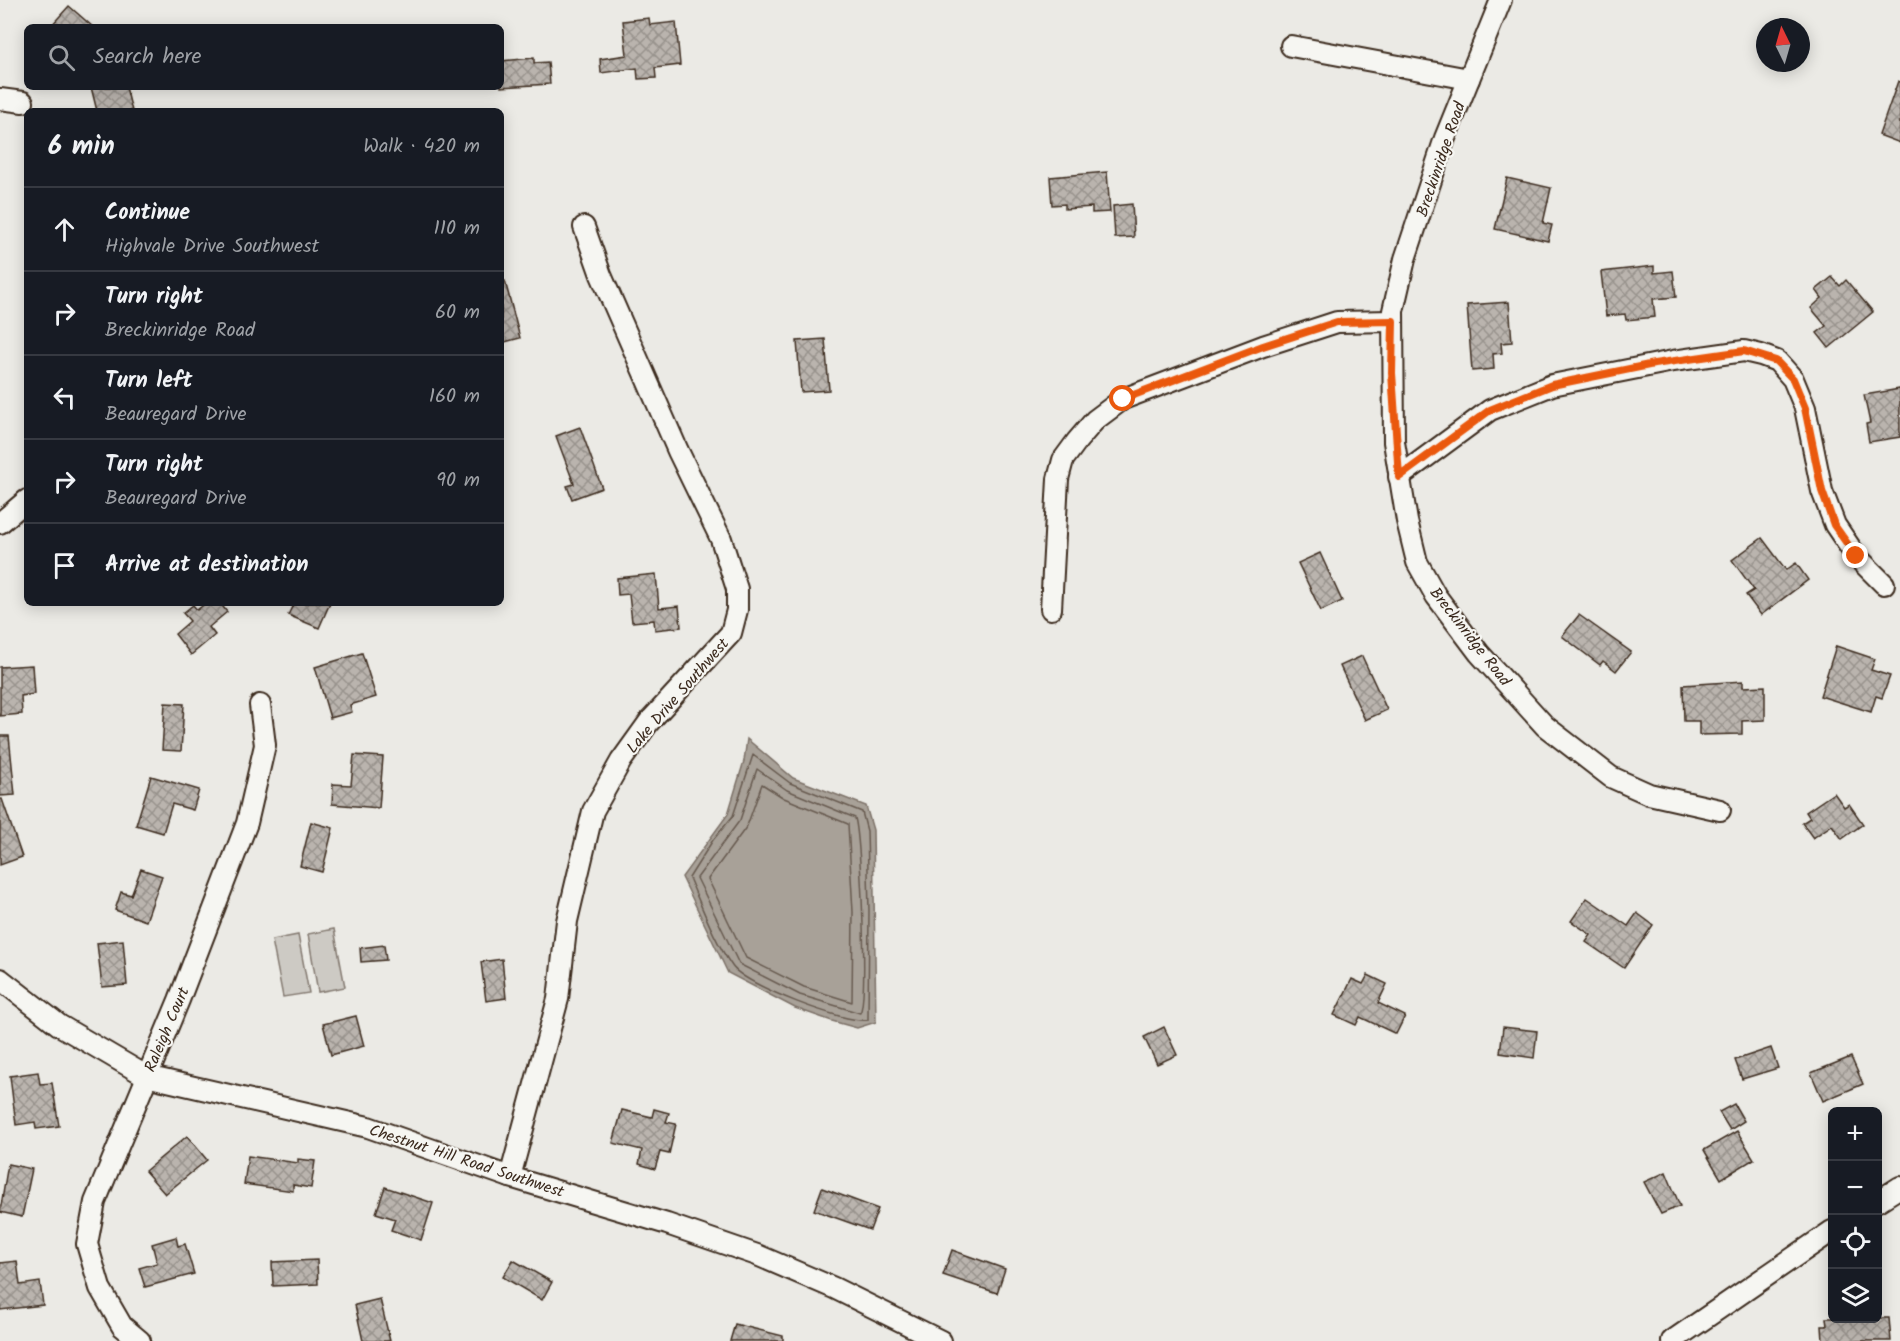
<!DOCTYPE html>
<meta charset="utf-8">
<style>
body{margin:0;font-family:Kalam,sans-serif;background:#242831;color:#f1f3f6}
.controls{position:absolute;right:18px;bottom:18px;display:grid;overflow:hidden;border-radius:9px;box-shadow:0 3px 15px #0003}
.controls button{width:54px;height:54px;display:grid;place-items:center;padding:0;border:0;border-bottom:2px solid #363941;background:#171b24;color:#f1f3f6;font:30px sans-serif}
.compass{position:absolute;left:1756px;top:18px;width:54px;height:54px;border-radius:50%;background:#171b24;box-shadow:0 3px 15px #0003;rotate:355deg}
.stop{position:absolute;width:18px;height:18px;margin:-14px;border:4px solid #ea580c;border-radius:50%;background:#fff}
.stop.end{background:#ea580c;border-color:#fff;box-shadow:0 2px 6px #0008}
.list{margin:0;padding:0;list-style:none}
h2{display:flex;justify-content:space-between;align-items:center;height:78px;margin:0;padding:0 24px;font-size:26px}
h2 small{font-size:20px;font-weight:400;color:#9ea1a6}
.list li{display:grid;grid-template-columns:39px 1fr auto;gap:18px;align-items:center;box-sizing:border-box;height:84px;padding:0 24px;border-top:2px solid #363941}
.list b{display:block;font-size:22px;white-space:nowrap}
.list p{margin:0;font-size:20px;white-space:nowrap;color:#9ea1a6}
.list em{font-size:20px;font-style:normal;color:#9ea1a6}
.icon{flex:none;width:33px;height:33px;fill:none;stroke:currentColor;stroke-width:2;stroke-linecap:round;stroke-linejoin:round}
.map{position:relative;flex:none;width:1900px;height:1341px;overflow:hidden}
.search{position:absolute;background:#171b24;box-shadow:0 3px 15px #0003;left:24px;top:24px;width:480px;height:66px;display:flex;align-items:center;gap:15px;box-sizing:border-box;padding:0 21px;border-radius:9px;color:#9ea1a6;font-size:22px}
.panel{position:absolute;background:#171b24;box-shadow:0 3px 15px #0003;left:24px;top:108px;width:480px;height:498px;border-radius:9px}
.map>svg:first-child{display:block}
</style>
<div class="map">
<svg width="1900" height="1341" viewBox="0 0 1900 1341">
<defs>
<pattern id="building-cross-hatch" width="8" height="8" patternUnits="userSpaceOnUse" patternTransform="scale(1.5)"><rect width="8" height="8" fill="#bab4ae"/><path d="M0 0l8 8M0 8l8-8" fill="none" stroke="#98938d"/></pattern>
</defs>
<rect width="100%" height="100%" fill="#ebeae5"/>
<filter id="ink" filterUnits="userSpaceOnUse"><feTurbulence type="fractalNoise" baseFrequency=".0167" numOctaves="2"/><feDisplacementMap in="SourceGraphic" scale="12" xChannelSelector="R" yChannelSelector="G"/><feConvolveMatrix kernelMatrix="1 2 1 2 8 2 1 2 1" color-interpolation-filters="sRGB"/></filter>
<g filter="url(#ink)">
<g fill="#cdcac4" stroke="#847a71" stroke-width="1.5">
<polygon points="334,929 345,987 318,992 308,934"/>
<polygon points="298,935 309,993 283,997 272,940"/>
</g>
<polygon fill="#a8a198" stroke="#7c7167" stroke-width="1.5" points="747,739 793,778 866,806 873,830 876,1022 857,1028 832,1021 795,1008 728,973 682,877 728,814 744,761"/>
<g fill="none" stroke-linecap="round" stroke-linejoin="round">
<g stroke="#675a4f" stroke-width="1.5">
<path d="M 753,755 L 790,783 L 862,812 L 867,831 L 869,911 L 868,1020 C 846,1024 744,985 732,966 C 714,940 702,907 689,878 L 713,840 L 733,816 Z"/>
<path d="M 757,769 L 787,790 L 855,818 C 861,838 868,999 860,1013 L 800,995 L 739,964 L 697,878 L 740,820 Z"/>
<polygon points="762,784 784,798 848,824 853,912 852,1002 804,987 746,958 708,879 747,826"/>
</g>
</g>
<g fill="url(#building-cross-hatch)" stroke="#3b2a1e" stroke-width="1.5">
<polygon points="69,6 93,27 50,27"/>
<polygon points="649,18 650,25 676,22 680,65 655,68 656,78 638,79 637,68 601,73 600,59 627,55 623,21"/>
<polygon points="534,58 534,63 548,62 550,84 501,87 501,61"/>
<polygon points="1898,81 1900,82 1900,143 1879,135"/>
<polygon points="91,87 126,87 132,111 97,111"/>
<polygon points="1107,172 1110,212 1092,213 1092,207 1065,209 1065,204 1052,205 1050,177"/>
<polygon points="1507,178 1551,188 1543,223 1552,225 1548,241 1495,229"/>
<polygon points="1132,204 1134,237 1115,238 1113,206"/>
<polygon points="1654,266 1654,273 1673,271 1676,297 1653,299 1655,317 1626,320 1625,314 1606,316 1601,272"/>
<polygon points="1832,277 1840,286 1846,280 1873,312 1829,348 1817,333 1826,326 1811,308 1822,298 1816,290"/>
<polygon points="505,281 520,338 501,343 501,282"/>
<polygon points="1509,302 1512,342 1501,343 1502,353 1493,354 1494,369 1472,371 1467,305"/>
<polygon points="825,339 829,390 801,392 797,341"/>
<polygon points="1900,389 1900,437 1869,442 1866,424 1870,423 1864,395"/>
<polygon points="580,427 602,488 572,499 567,486 574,484 556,436"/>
<polygon points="1762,538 1786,570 1796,563 1808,580 1761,615 1746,595 1754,590 1732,560"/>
<polygon points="1320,553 1342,601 1321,611 1298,563"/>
<polygon points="656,574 659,608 679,606 681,627 655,630 654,620 632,622 629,594 618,595 617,578"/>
<polygon points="206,603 220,603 227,612 209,627 215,635 191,655 175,634 190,621 183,613 193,605 197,610"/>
<polygon points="294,603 330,603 319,628 288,615"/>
<polygon points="1579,615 1631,652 1616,671 1603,661 1600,665 1562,636"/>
<polygon points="1836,646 1875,659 1871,670 1890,676 1882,698 1876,696 1871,712 1820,696"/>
<polygon points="362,653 376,697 350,705 352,712 330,718 315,667"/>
<polygon points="1362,656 1387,710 1365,720 1340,666"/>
<polygon points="32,665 34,694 21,696 22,714 0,716 0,667"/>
<polygon points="1743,681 1743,687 1765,686 1765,720 1742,721 1742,734 1699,735 1699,721 1684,721 1683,685"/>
<polygon points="165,703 184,704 181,751 162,750"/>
<polygon points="0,736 9,736 15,795 0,796"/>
<polygon points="354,755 383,757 379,808 332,804 333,784 351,785"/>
<polygon points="151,776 199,790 193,810 172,804 163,833 136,825"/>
<polygon points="1834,793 1844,807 1849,804 1863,824 1842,839 1832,825 1813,838 1802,823 1810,818 1806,812"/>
<polygon points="0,799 2,799 22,857 0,865"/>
<polygon points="311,822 333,828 322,872 300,866"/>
<polygon points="141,869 162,876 146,921 115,910 121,892 131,895"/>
<polygon points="1587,898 1628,926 1637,913 1653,925 1624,968 1586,942 1591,935 1571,921"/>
<polygon points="123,940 127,985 102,987 97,943"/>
<polygon points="384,945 386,960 361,962 360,948"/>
<polygon points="502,959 506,998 486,1001 481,962"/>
<polygon points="1368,975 1387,984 1378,1003 1405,1016 1396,1034 1360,1017 1356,1025 1334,1015 1352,979 1363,984"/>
<polygon points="356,1016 364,1046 331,1055 323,1024"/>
<polygon points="1164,1027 1177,1055 1157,1064 1144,1037"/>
<polygon points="1503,1027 1537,1031 1534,1058 1500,1053"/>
<polygon points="1771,1048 1778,1068 1742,1079 1735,1060"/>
<polygon points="1851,1057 1863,1084 1823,1101 1811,1073"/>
<polygon points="38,1072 40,1084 52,1083 59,1126 36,1129 35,1122 16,1125 10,1076"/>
<polygon points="1734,1104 1744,1121 1730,1130 1719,1112"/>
<polygon points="654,1109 669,1113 666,1122 676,1124 669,1154 660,1152 655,1169 639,1164 642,1150 613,1143 622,1110 652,1117"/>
<polygon points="1737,1131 1754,1159 1721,1179 1704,1150"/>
<polygon points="187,1136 207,1160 165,1194 145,1171"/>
<polygon points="248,1156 298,1163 298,1159 315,1161 311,1188 293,1185 293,1191 244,1184"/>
<polygon points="8,1164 32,1169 22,1217 0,1212"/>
<polygon points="1666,1172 1680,1206 1661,1214 1644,1182"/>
<polygon points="385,1187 433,1203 421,1240 391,1230 395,1219 376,1213"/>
<polygon points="822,1188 878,1209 870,1230 814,1210"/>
<polygon points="176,1237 178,1246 185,1244 194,1274 145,1287 139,1268 157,1263 152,1244"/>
<polygon points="952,1250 1005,1269 997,1293 943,1275"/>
<polygon points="317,1260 318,1284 273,1286 272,1262"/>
<polygon points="513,1260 552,1282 542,1300 503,1277"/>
<polygon points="17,1261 20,1285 40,1282 43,1305 0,1310 0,1263"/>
<polygon points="380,1299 390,1341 363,1341 355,1305"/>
<polygon points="1826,1318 1889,1318 1891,1341 1823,1341 1822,1326 1827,1326"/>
<polygon points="735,1324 783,1336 783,1341 730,1341"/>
</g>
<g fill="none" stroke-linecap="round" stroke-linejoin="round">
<defs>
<g id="street">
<polyline points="1501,0 1445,138 1405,259 1393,311 1394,442 1407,521 1417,562 1436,596 1479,653 1545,726 1611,777 1649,794 1720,810"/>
<polyline points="1291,46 1469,79"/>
<polyline points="0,99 23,102"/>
<polyline points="1399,477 1490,410 1552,385 1673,361 1744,351 1761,355 1777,361 1793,379 1805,408 1822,491 1835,525 1856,556 1884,584"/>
<polyline points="0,523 27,500"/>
<polyline points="1051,609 1058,479 1063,460 1077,441 1095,420 1123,399 1263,346 1337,322 1393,321"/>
<polyline points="0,979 59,1025 146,1076 368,1127 510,1177 667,1224 757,1255 834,1288 941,1341"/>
<polyline points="510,1177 558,999 567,921 593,811 621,761 649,722 731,633 737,610 737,589 721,539 678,451 601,275 584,227"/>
<polyline points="1878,1201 1900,1187"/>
<polyline points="140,1341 122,1326 100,1288 87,1244 95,1202 179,1000 247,823 265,745 260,705"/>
<polyline points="1672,1341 1832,1231"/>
</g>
</defs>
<use href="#street" stroke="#3b2a1e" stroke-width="24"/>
<use href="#street" stroke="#f6f6f2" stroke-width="20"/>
</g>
</g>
<g fill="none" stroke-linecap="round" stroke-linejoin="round" filter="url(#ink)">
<polyline stroke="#ea580c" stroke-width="8" points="1123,399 1263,346 1337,322 1393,321 1392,373 1399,477 1490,410 1552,385 1654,364 1744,351 1776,361 1793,379 1805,408 1822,491 1834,525 1856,556"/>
</g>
<g text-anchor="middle" stroke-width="4.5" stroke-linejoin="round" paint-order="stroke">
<g font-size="16" fill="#3b2a1e" stroke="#f6f6f2">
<text transform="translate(1440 159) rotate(-71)" y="6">Breckinridge Road</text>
<text transform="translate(1471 636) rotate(52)" y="6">Breckinridge Road</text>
<text transform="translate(677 695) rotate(-49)" y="6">Lake Drive Southwest</text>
<text transform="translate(166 1029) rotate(-67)" y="6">Raleigh Court</text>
<text transform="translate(467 1160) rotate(18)" y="6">Chestnut Hill Road Southwest</text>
</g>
</g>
</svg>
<div class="controls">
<button>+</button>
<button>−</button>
<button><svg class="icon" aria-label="locate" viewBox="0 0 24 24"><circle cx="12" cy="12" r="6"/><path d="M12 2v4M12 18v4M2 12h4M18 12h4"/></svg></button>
<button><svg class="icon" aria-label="layers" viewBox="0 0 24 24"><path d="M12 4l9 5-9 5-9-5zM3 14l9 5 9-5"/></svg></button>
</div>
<svg class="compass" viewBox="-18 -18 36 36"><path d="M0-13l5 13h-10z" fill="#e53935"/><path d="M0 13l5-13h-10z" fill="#9ea1a6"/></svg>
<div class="stop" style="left:1123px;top:399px"></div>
<div class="stop end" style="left:1856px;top:556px"></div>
<div class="search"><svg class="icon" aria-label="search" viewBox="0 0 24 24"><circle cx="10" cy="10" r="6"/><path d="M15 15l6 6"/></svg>Search here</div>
<section class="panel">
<h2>6 min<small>Walk · 420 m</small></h2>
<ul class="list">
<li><svg class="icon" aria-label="ahead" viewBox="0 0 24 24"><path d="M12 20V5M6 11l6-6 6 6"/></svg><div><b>Continue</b><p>Highvale Drive Southwest</p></div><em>110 m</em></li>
<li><svg class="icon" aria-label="right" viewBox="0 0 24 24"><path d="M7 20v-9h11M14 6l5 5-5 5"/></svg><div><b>Turn right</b><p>Breckinridge Road</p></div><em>60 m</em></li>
<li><svg class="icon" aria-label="left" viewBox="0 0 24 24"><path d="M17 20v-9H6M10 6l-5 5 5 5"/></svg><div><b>Turn left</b><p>Beauregard Drive</p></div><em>160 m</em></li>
<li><svg class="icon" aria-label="right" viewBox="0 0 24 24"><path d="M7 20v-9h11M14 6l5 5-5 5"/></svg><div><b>Turn right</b><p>Beauregard Drive</p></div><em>90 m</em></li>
<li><svg class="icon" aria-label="arrive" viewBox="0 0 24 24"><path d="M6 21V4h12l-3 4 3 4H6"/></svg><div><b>Arrive at destination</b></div></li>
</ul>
</section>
</div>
